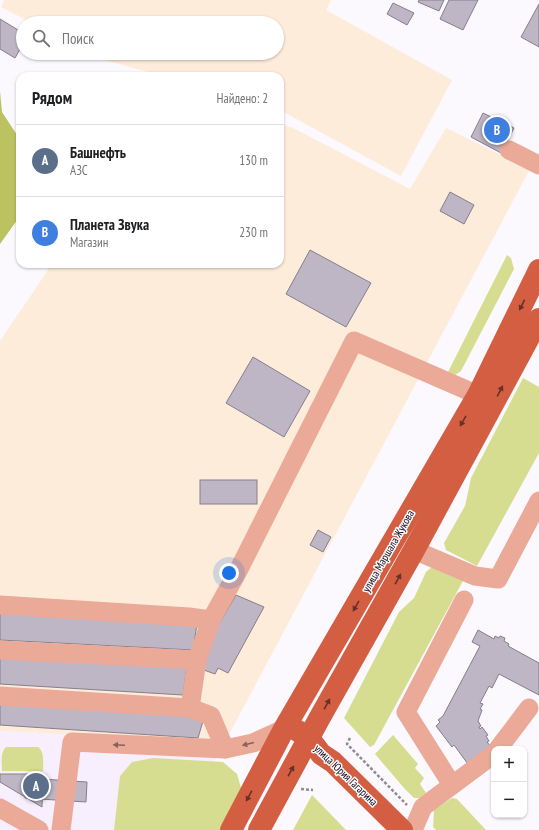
<!DOCTYPE html>
<html lang="ru">
<meta charset="utf-8">
<style>
body{margin:0;font-family:"PT Sans Narrow",sans-serif;background:#f6f6f6;color:#202124}
.controls{position:absolute;right:12px;bottom:12px;display:grid;overflow:hidden;border-radius:8px;box-shadow:0 1px 3px #0004}
.controls button{width:36px;height:36px;display:grid;place-items:center;padding:0;border:0;border-bottom:1px solid #e0e0e0;background:#fff;color:#202124;font:20px sans-serif}
.you{position:absolute;left:229px;top:573px;width:14px;height:14px;margin:-10px;border:3px solid #fff;border-radius:50%;background:#1a73e8;box-shadow:0 0 0 6px #1a73e833}
.badge{display:grid;place-items:center;width:26px;height:26px;border-radius:50%;background:#d93025;color:#fff;font-size:13px;font-weight:700}
.pin{position:absolute;translate:-50% -50%;border:2px solid #fff;box-shadow:0 1px 4px #0006}
.list{margin:0;padding:0;list-style:none}
h2{display:flex;justify-content:space-between;align-items:center;height:52px;margin:0;padding:0 16px;font-size:17px}
h2 small{font-size:13px;font-weight:400;color:#757577}
.list li{display:grid;grid-template-columns:26px 1fr auto;gap:12px;align-items:center;box-sizing:border-box;height:72px;padding:0 16px;border-top:1px solid #e0e0e0}
.list b{display:block;font-size:15px;white-space:nowrap}
.list p{margin:0;font-size:13px;white-space:nowrap;color:#757577}
.list em{font-size:13px;font-style:normal;color:#757577}
.icon{flex:none;width:22px;height:22px;fill:none;stroke:currentColor;stroke-width:2;stroke-linecap:round;stroke-linejoin:round}
.map{position:relative;flex:none;width:539px;height:830px;overflow:hidden}
.search{position:absolute;background:#fff;box-shadow:0 1px 3px #0004;left:16px;top:16px;width:268px;height:44px;display:flex;align-items:center;gap:10px;box-sizing:border-box;padding:0 14px;border-radius:22px;color:#757577;font-size:15px}
.panel{position:absolute;background:#fff;box-shadow:0 1px 3px #0004;left:16px;top:72px;width:268px;height:196px;border-radius:12px}
.map>svg:first-child{display:block}
</style>
<div class="map">
<svg width="539" height="830" viewBox="0 0 539 830">
<rect width="100%" height="100%" fill="#fbf8fe"/>
<polygon fill="#f7effd" points="0,731 225,742 176,830 0,830"/>
<g fill="#fdecda">
<polygon points="4,0 331,0 326,10 452,80 401,176 280,110 280,76 162,76 105,60 91,53 277,53 277,23 32,23 1,7"/>
<polygon points="280,124 293,128 410,189 446,128 530,169 225,742 0,731 0,341 52,264 280,264"/>
</g>
<g fill="#d7dd90">
<polygon points="507,255 511,258 514,269 461,371 455,375 448,372"/>
<polygon points="523,378 539,387 539,453 477,566 446,550 444,543 465,506 471,478"/>
<polygon points="434,565 464,579 374,745 370,747 344,718 399,612 414,598 426,572"/>
<polygon points="393,735 418,764 415,768 424,778 420,784 426,793 419,798 414,798 404,788 375,754"/>
<path d="M 6,747 L 38,747 C 45,752 43,763 43,771 L 2,771 C 2,763 0,753 6,747 Z"/>
<polygon points="153,758 223,762 237,774 242,791 223,830 114,830 120,776 132,762"/>
<polygon points="312,795 346,830 293,830"/>
<polygon points="452,798 457,799 486,830 436,830 433,827 434,810"/>
</g>
<polygon fill="#bcc25f" points="0,91 2,112 17,135 20,135 20,216 0,244"/>
<g fill="#beb5c5" stroke="#867e8d">
<polygon points="419,0 444,0 439,11 418,2"/>
<polygon points="449,0 478,0 463,30 440,19"/>
<polygon points="393,3 414,13 407,25 387,14"/>
<polygon points="539,4 539,47 521,37"/>
<polygon points="0,19 23,33 23,44 15,58 0,49"/>
<polygon points="483,113 514,128 501,153 471,137"/>
<polygon points="450,192 474,205 464,224 440,211"/>
<polygon points="310,250 371,283 346,327 286,294"/>
<polygon points="253,357 310,391 284,437 226,403"/>
<rect x="200" y="480" width="57" height="24"/>
<polygon points="318,530 331,537 323,552 310,545"/>
<polygon points="236,595 264,607 228,673 218,668 215,674 201,669 217,627"/>
<polygon points="0,611 197,624 193,650 0,640"/>
<polygon points="478,630 494,639 495,636 499,638 500,636 505,638 504,641 509,644 508,646 539,663 539,695 499,674 492,688 489,686 480,703 483,704 480,709 482,710 478,721 481,726 479,727 480,729 482,727 488,735 486,736 489,741 487,742 493,749 473,771 454,745 452,747 436,726 440,722 438,720 443,716 480,646 472,642"/>
<polygon points="0,656 187,666 183,695 0,684"/>
<polygon points="0,702 186,715 203,721 198,738 0,725"/>
<polygon points="0,774 43,774 42,807 0,782"/>
<polygon points="26,778 87,782 86,802 25,798"/>
</g>
<g fill="none" stroke-linecap="round" stroke-linejoin="round">
<g stroke="#8e8b91" stroke-width="2.5" stroke-dasharray="3 2" stroke-linecap="butt">
<polyline points="350,738 347,744 407,805"/>
<polyline points="301,789 313,790"/>
</g>
<g stroke="#eba998" stroke-width="19">
<polyline points="509,150 539,165"/>
<polyline points="414,550 475,576 498,579 539,501"/>
<polyline points="0,605 189,617 211,620"/>
<polyline points="0,650 197,660 211,620 237,573 354,341 478,395"/>
<polyline points="0,696 190,708 197,660"/>
<polyline points="190,708 211,716 225,749"/>
<polyline points="498,749 529,708"/>
<polyline points="452,785 406,712 464,600"/>
<polyline points="0,808 39,830"/>
<polyline points="61,830 72,742 225,749 253,743 284,729"/>
<polyline points="413,830 423,807 494,754"/>
</g>
<g stroke="#d45e42" stroke-width="22">
<polyline points="298,731 309,738 321,754 333,762 402,830"/>
<polyline points="231,830 284,729 478,395 539,270"/>
<polyline points="259,830 319,719 414,550 539,319"/>
</g>
</g>
<defs><path id="oneway-solid" d="M-6-.8H1V-3.2L6.5 0L1 3.2V.8H-6Z"/></defs>
<g fill="#683128">
<use href="#oneway-solid" transform="translate(522 305) rotate(116)"/>
<use href="#oneway-solid" transform="translate(500 391) rotate(-62)"/>
<use href="#oneway-solid" transform="translate(463 421) rotate(120)"/>
<use href="#oneway-solid" transform="translate(398 579) rotate(-61)"/>
<use href="#oneway-solid" transform="translate(356 606) rotate(120)"/>
<use href="#oneway-solid" transform="translate(327 704) rotate(-61)"/>
<use href="#oneway-solid" transform="translate(291 771) rotate(-61)"/>
<use href="#oneway-solid" transform="translate(249 796) rotate(118)"/>
</g>
<g fill="#88635c">
<use href="#oneway-solid" transform="translate(248 744) rotate(166)"/>
<use href="#oneway-solid" transform="translate(119 745) rotate(-178)"/>
</g>
<g text-anchor="middle" stroke-width="3" stroke-linejoin="round" paint-order="stroke">
<g font-size="11" fill="#100d13" stroke="#fbf8fe">
<text transform="translate(388 551) rotate(-60)" y="4">улица Маршала Жукова</text>
<text transform="translate(346 775) rotate(44)" y="4">улица Юрия Гагарина</text>
</g>
</g>
</svg>
<div class="controls">
<button>+</button>
<button>−</button>
</div>
<div class="you"></div>
<div class="pin badge" style="left:36px;top:786px;background:#5c6f8a">A</div>
<div class="pin badge" style="left:497px;top:130px;background:#3f7fe0">B</div>
<div class="search"><svg class="icon" aria-label="search" viewBox="0 0 24 24"><circle cx="10" cy="10" r="6"/><path d="M15 15l6 6"/></svg>Поиск</div>
<section class="panel">
<h2>Рядом<small>Найдено: 2</small></h2>
<ul class="list">
<li><span class="badge" style="background:#5c6f8a">A</span><div><b>Башнефть</b><p>АЗС</p></div><em>130 m</em></li>
<li><span class="badge" style="background:#3f7fe0">B</span><div><b>Планета Звука</b><p>Магазин</p></div><em>230 m</em></li>
</ul>
</section>
</div>
